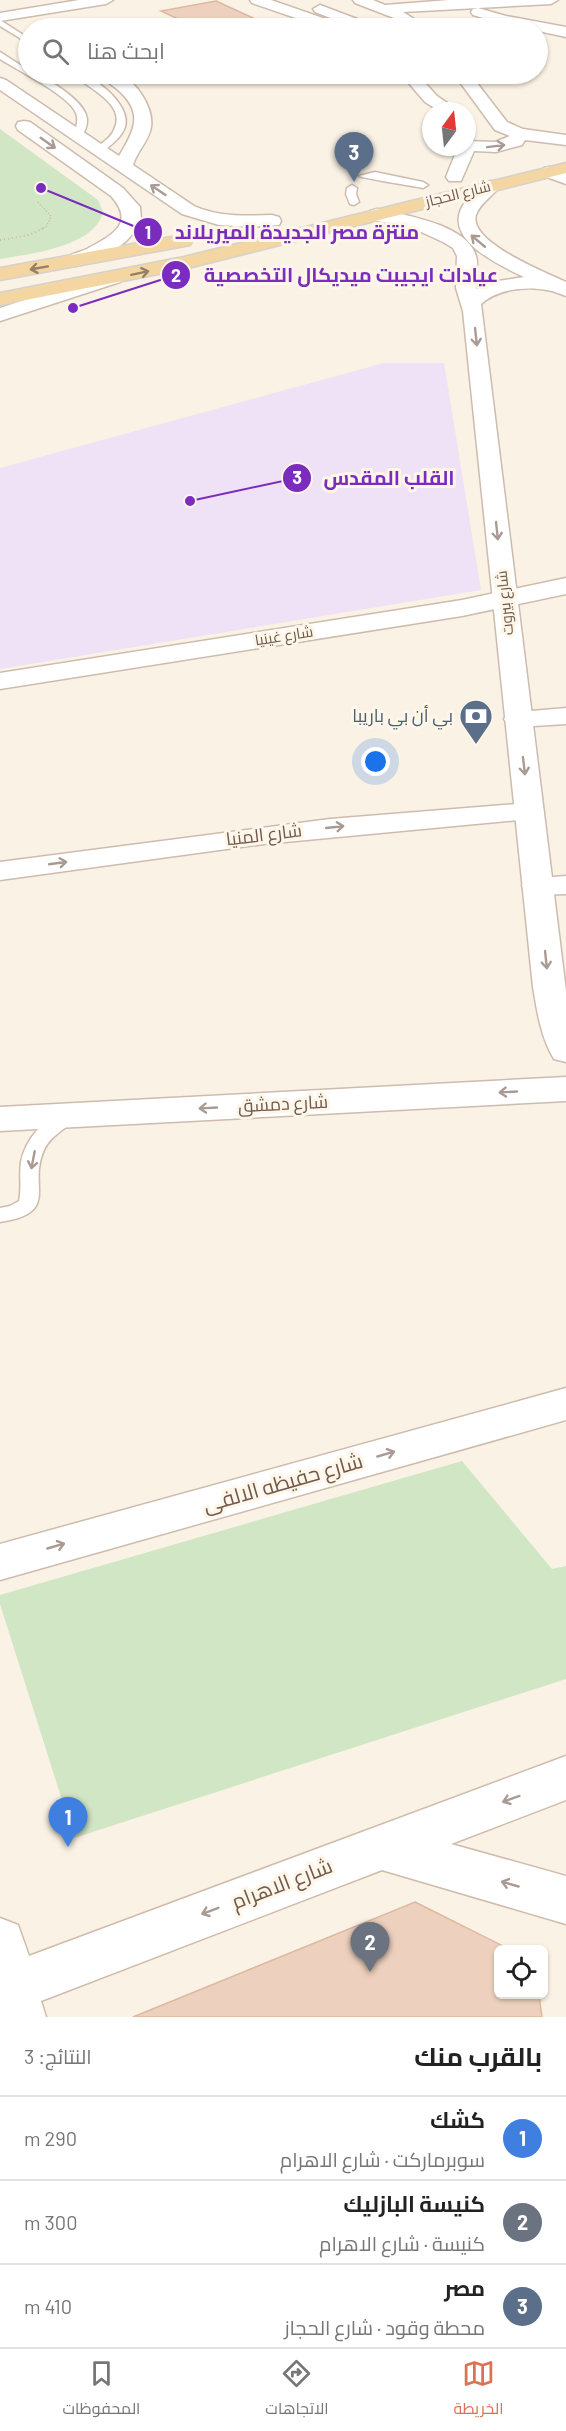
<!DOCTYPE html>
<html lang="ar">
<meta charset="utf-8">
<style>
body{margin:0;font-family:Barlow,Cairo,sans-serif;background:#f2f2f2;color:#222;direction:rtl}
.controls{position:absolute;right:18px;bottom:18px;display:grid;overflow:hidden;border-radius:9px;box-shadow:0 2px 4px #0004}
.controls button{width:54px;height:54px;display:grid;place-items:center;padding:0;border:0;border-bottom:2px solid #e0e0e0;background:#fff;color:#222;font:30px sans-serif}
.compass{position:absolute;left:422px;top:102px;width:54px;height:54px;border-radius:50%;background:#fff;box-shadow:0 2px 4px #0004;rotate:15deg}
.you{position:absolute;left:376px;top:762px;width:21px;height:21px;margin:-15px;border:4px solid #fff;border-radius:50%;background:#1a73e8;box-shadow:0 0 0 9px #1a73e833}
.badge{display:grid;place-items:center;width:39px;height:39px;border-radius:50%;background:#da7353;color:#fff;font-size:20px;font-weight:700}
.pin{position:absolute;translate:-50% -50px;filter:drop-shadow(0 2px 3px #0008)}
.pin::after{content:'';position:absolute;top:32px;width:21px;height:18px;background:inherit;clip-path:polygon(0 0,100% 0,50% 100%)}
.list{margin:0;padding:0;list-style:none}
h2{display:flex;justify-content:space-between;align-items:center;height:78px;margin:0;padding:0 24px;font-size:26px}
h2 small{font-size:20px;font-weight:400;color:#767676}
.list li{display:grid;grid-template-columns:39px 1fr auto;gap:18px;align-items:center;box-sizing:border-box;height:84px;padding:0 24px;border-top:2px solid #e0e0e0}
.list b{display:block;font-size:22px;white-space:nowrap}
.list p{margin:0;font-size:20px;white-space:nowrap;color:#767676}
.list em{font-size:20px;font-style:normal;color:#767676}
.icon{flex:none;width:33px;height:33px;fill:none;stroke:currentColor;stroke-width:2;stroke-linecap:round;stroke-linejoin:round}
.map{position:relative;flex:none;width:566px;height:2017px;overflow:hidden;direction:ltr}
.search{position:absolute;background:#fff;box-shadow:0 2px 4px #0004;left:18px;right:18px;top:18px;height:66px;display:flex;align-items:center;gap:15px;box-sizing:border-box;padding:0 21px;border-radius:33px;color:#767676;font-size:22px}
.sheet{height:330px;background:#fff}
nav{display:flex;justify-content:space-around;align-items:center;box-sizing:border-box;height:84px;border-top:2px solid #e0e0e0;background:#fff;font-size:16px;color:#767676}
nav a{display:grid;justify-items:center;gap:3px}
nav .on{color:#da7353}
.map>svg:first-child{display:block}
</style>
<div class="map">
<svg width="566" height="2017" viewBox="0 0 566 2017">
<rect width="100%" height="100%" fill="#faf2e4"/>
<polygon fill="#efe1f6" points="384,363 444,363 481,590 0,669 0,468"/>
<g fill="#d1e6c4">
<path d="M 0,129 L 98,200 L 103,212 C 95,247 29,254 0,259 Z"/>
<polygon points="462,1461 552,1569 566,1566 566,1679 74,1838 0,1604 0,1595"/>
</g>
<g fill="#edd1be" stroke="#deb8a0" stroke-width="1.5">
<polygon points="216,1 275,28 197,28 161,11"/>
<polygon points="415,1902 511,1950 498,1950 498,1995 539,1995 542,2017 133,2017"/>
</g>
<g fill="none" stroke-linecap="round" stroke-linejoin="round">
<defs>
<g id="service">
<polygon points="0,20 28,38 28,43 0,26"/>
<polygon points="113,21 117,23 116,25 92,28 74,28"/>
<path d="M 0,52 L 28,70 L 28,74 C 44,74 81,99 86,115 C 89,123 85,131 81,138 L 73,136 C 76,128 79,121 76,113 C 70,96 17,70 0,59 Z"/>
<path d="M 73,74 C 92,72 132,105 125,127 C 121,138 111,145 102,152 L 94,150 C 101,143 110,139 114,130 C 128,104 87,88 73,74 Z"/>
<path d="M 375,172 L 423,182 L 428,185 L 423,188 C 413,186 362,178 359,176 Z"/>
<polygon points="352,185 357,188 356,194 359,202 354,205 350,204 346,194 347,188"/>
<path d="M 67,1110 L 74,1111 L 77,1116 C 68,1129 51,1134 44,1150 C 27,1186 62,1213 0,1222 L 0,1208 L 10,1206 L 19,1201 C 22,1188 19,1175 21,1162 C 25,1140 45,1116 67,1110 Z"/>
</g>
<g id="minor">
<polygon points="79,0 113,0 106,4 0,21 0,13"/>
<polygon points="250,0 271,0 343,25 346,28 325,28 252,3"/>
<polygon points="353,0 373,0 385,5 449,0 558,0 551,4 403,12 414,19 407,23 355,3"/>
<polygon points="320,5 373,25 376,28 356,28 315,12 313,9"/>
<polygon points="478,8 506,16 566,27 566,37 538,31 538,28 503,24 473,15 471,12 473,9"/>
<path d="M 99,74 C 104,73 113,72 118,74 C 136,80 154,108 151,127 C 149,141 137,151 133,165 L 194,206 C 219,217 245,216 272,215 L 279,217 L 281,221 L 279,225 L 251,227 L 219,225 L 182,214 L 0,90 L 0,78 L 6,80 L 119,156 C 135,130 144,112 117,89 C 111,84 104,80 99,74 Z"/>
<polygon points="401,74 417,74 437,96 459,111 439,111 425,102"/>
<polygon points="454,74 470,74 507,122 523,129 566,135 566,145 525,140 522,145 496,152 474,151 461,181 449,181 446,177 458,147 467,147 467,141 495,142 510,136 495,130"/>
<path d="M 24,121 L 30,122 L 123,188 L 140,207 L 141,219 C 137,225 134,233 128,239 C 118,250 80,270 65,266 L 62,262 C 68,254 78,253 87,249 C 112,235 136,224 111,196 L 18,130 L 16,126 L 18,122 Z"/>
<polygon points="550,167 566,172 566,184 544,176 541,172 544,168"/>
<polygon points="566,578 566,594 462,616 0,689 0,673 462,600"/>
<polygon points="566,708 566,724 518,727 508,725 504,719 508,713"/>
<polygon points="529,803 539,806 544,812 539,818 264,844 0,880 0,862 330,819"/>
<polygon points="566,876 566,894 537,895 526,893 522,886 526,879"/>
<polygon points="566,1388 566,1420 0,1580 0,1544"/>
</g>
<g id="tertiary">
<path d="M 491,181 L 497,182 L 500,186 C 493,196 480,203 476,215 C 468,242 547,273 566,282 L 566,296 C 560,294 554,291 547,290 C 526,286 498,289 481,304 L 566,991 L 566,1062 L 554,1059 C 541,1038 537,1011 533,987 L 463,311 L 456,288 L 457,256 L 453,248 L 443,242 L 419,231 L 370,219 L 368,215 L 370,211 L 377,209 C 404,215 467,224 476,256 C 479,266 475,278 476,289 L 498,281 L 524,277 C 497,264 438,237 466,201 C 472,193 481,183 491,181 Z"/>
<polygon points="113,272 120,274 123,278 120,282 0,321 0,308"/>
<polygon points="566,1077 566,1101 0,1131 0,1107"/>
</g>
<polygon id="secondary" points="566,1756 566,1800 451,1844 566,1876 566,1924 382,1870 41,2001 46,2017 0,2017 0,1918 18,1925 29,1956"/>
<g id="primary">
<polygon points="566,163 566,173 184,269 0,305 0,293 184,257"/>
<polygon points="183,235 190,237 192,241 190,245 0,280 0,268"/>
</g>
</defs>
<use href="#service" stroke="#cdbcae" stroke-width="3"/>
<use href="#minor" stroke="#cdbcae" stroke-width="3"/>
<use href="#tertiary" stroke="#cdbcae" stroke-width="3"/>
<use href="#secondary" stroke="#cfbcac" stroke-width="3"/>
<use href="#primary" stroke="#d7d1cd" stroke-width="3"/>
<polyline stroke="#d1b5a1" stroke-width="1.5" stroke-dasharray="1 2" stroke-linecap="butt" points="38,202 51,216 47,226 41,229"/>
<polyline stroke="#d1b5a1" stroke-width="2" stroke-dasharray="1 3" stroke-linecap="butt" points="0,240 29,235 44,228"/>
<use href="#service" fill="#fff" fill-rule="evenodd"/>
<use href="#minor" fill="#fff" fill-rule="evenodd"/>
<use href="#tertiary" fill="#fff" fill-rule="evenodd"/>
<use href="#secondary" fill="#fff" fill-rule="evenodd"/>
<use href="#primary" fill="#f3d6a1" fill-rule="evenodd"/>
</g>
<defs><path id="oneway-shaft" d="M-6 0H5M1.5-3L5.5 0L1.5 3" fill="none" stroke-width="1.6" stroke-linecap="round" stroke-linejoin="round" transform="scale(1.5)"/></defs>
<g stroke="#a99b94">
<use href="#oneway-shaft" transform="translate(48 143) rotate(35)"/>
<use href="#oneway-shaft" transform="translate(496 146) rotate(-7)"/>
<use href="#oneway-shaft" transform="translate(158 190) rotate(-146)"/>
<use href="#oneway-shaft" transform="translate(478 241) rotate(-140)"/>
<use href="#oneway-shaft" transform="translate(476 337) rotate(84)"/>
<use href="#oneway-shaft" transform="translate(497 531) rotate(84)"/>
<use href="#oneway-shaft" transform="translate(524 766) rotate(83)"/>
<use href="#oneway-shaft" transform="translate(335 827) rotate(-6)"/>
<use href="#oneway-shaft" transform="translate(58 863) rotate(-8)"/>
<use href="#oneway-shaft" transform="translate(546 960) rotate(84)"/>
<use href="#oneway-shaft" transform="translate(508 1092) rotate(177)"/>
<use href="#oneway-shaft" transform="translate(208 1108) rotate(177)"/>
<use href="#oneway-shaft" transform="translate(33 1160) rotate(101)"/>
<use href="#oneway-shaft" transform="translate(386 1454) rotate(-16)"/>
<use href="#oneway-shaft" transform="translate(56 1546) rotate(-16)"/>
<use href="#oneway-shaft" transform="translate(511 1799) rotate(160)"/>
<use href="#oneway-shaft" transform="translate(510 1884) rotate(-164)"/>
<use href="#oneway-shaft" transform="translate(210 1911) rotate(159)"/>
</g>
<g stroke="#977e66">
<use href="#oneway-shaft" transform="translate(39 268) rotate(170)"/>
<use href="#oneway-shaft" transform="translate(140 273) rotate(-12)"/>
</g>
<defs>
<symbol id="bank-pin" viewBox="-11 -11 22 30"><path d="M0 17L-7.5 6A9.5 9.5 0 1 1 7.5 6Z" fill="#5c6f8a" stroke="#fdf6e9"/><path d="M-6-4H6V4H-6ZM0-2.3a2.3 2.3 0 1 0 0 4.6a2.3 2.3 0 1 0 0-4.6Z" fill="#fff"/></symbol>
</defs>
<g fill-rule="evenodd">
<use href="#bank-pin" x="457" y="697" width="38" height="52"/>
</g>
<g text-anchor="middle" stroke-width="6" stroke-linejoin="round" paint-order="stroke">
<g font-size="15" fill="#70594c" stroke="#fdf6e9">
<text transform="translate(458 194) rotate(-14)" y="5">شارع الحجاز</text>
<text transform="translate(505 603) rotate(-96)" y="5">شارع بيروت</text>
<text transform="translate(284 636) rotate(-9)" y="5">شارع غينيا</text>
</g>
<g font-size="18" fill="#4e5e75" stroke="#fdf6e9" text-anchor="end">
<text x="453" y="722">بي أن بي باريبا</text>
</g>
<g font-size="18" fill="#70594c" stroke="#fdf6e9">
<text transform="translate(264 835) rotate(-7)" y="6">شارع المنيا</text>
<text transform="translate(283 1104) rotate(-3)" y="6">شارع دمشق</text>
</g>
<g font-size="21" fill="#70594c" stroke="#fdf6e9">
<text transform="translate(283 1483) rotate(-16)" y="7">شارع حفيظه الالفى</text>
<text transform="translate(282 1884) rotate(-21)" y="7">شارع الاهرام</text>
</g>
</g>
<path fill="none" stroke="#7b2cbf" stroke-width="2" d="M41 188L148 232M73 308L176 275M190 501L297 478"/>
<g fill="#7b2cbf" stroke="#fdf6e9" stroke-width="2">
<circle cx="41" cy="188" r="6"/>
<circle cx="73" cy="308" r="6"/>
<circle cx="190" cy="501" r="6"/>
<circle cx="148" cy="232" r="15"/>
<circle cx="176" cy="275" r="15"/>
<circle cx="297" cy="478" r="15"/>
</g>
<g font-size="18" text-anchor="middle" font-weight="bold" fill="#fff">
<text x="148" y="239">1</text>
<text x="176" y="282">2</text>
<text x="297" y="484">3</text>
</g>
<g font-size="20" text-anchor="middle" font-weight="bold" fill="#7b2cbf" stroke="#fdf6e9" stroke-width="6" stroke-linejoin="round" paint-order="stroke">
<text x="297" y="239">منتزة مصر الجديدة الميريلاند</text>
<text x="351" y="282">عيادات ايجيبت ميديكال التخصصية</text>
<text x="389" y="485">القلب المقدس</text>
</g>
</svg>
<div class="controls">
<button><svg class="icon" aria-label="locate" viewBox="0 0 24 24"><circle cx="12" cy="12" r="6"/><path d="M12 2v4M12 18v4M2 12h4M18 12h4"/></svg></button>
</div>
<svg class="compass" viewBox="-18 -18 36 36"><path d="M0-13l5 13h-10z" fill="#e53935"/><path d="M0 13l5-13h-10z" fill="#767676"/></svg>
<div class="you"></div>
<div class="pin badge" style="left:68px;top:1847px;background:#3f7fe0">1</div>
<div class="pin badge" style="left:370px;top:1972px;background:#6b7280">2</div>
<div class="pin badge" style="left:354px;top:182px;background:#5c6f8a">3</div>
<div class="search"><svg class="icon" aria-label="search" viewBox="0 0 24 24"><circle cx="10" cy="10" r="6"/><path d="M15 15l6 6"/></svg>ابحث هنا</div>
</div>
<section class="sheet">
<h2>بالقرب منك<small>النتائج: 3</small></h2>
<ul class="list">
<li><span class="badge" style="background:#3f7fe0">1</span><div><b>كشك</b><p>سوبرماركت · شارع الاهرام</p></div><em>290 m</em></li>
<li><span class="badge" style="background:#6b7280">2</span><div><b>كنيسة البازليك</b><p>كنيسة · شارع الاهرام</p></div><em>300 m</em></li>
<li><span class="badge" style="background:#5c6f8a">3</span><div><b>مصر</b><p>محطة وقود · شارع الحجاز</p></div><em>410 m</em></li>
</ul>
</section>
<nav>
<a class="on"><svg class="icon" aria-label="map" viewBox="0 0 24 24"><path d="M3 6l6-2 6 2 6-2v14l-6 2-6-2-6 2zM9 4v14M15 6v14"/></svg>الخريطة</a>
<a><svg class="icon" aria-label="directions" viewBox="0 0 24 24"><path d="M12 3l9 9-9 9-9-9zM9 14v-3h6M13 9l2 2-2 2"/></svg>الاتجاهات</a>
<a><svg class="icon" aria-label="saved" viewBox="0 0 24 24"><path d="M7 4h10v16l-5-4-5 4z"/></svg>المحفوظات</a>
</nav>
